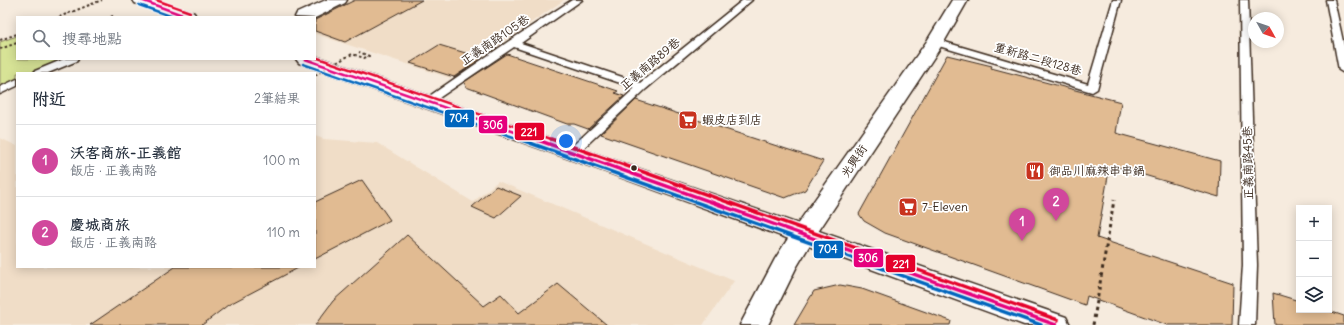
<!DOCTYPE html>
<html lang="zh-TW">
<meta charset="utf-8">
<style>
body{margin:0;font-family:Delius,"LXGW WenKai TC",sans-serif;background:#f2f2f3;color:#1f2937}
.controls{position:absolute;right:12px;bottom:12px;display:grid;overflow:hidden;border-radius:0px;box-shadow:0 2px 10px #0003}
.controls button{width:36px;height:36px;display:grid;place-items:center;padding:0;border:0;border-bottom:1px solid #e0e1e3;background:#fff;color:#1f2937;font:20px sans-serif}
.compass{position:absolute;left:1248px;top:12px;width:36px;height:36px;border-radius:50%;background:#fff;box-shadow:0 2px 10px #0003;rotate:130deg}
.you{position:absolute;left:566px;top:141px;width:14px;height:14px;margin:-10px;border:3px solid #fff;border-radius:50%;background:#1a73e8;box-shadow:0 0 0 6px #1a73e833}
.badge{display:grid;place-items:center;width:26px;height:26px;border-radius:50%;background:#1a73e8;color:#fff;font-size:13px;font-weight:700}
.pin{position:absolute;translate:-50% -33px;filter:drop-shadow(0 1px 2px #0008)}
.pin::after{content:'';position:absolute;top:21px;width:14px;height:12px;background:inherit;clip-path:polygon(0 0,100% 0,50% 100%)}
.list{margin:0;padding:0;list-style:none}
h2{display:flex;justify-content:space-between;align-items:center;height:52px;margin:0;padding:0 16px;font-size:17px}
h2 small{font-size:13px;font-weight:400;color:#747a83}
.list li{display:grid;grid-template-columns:26px 1fr auto;gap:12px;align-items:center;box-sizing:border-box;height:72px;padding:0 16px;border-top:1px solid #e0e1e3}
.list b{display:block;font-size:15px;white-space:nowrap}
.list p{margin:0;font-size:13px;white-space:nowrap;color:#747a83}
.list em{font-size:13px;font-style:normal;color:#747a83}
.icon{flex:none;width:22px;height:22px;fill:none;stroke:currentColor;stroke-width:2;stroke-linecap:round;stroke-linejoin:round}
.map{position:relative;flex:none;width:1344px;height:325px;overflow:hidden}
.search{position:absolute;background:#fff;box-shadow:0 2px 10px #0003;left:16px;top:16px;width:300px;height:44px;display:flex;align-items:center;gap:10px;box-sizing:border-box;padding:0 14px;border-radius:0px;color:#747a83;font-size:15px}
.panel{position:absolute;background:#fff;box-shadow:0 2px 10px #0003;left:16px;top:72px;width:300px;height:196px;border-radius:0px}
.map>svg:first-child{display:block}
</style>
<div class="map">
<svg width="1344" height="325" viewBox="0 0 1344 325">
<rect width="100%" height="100%" fill="#f6ebde"/>
<filter id="ink" filterUnits="userSpaceOnUse"><feTurbulence type="fractalNoise" baseFrequency=".025" numOctaves="2"/><feDisplacementMap in="SourceGraphic" scale="8" xChannelSelector="R" yChannelSelector="G"/><feConvolveMatrix kernelMatrix="1 2 1 2 8 2 1 2 1" color-interpolation-filters="sRGB"/></filter>
<g filter="url(#ink)">
<g fill="#f0ddc7">
<polygon points="347,0 564,0 450,78 315,34 315,17"/>
<polygon points="315,136 324,139 377,143 473,202 498,181 734,281 703,325 0,325 0,138 17,146 17,267 315,267"/>
</g>
<polygon fill="#d7e396" stroke="#89865a" points="17,36 17,59 66,59 32,73 17,73 17,79 0,86 0,42"/>
<g fill="#e1bb92" stroke="#3b2a1e">
<polygon points="355,0 422,0 345,42 315,31 315,20"/>
<polygon points="439,45 482,58 454,77 410,63"/>
<polygon points="507,54 618,91 615,93 624,96 588,129 574,124 567,124 466,87 464,82"/>
<polygon points="947,55 992,66 991,68 1121,102 1116,133 1220,161 1219,197 1110,165 1097,238 1233,283 1232,325 1167,325 1087,296 1085,305 885,233 864,221 859,214"/>
<polygon points="636,100 823,161 805,190 785,198 601,134"/>
<polygon points="362,180 390,220 315,259 315,202"/>
<polygon points="496,186 521,196 496,218 472,207"/>
<polygon points="407,235 484,306 501,294 519,313 558,284 607,325 315,325 333,301"/>
<polygon points="175,267 300,267 228,305 202,325 90,325"/>
<polygon points="840,285 862,289 951,321 950,325 794,325 814,291"/>
<polygon points="1273,293 1299,301 1299,310 1326,310 1344,316 1344,325 1275,325"/>
</g>
<g fill="none" stroke-linecap="round" stroke-linejoin="round">
<defs>
<g id="lane">
<polygon points="572,0 582,0 521,43 640,83 743,0 752,0 646,89 576,155 568,155 566,152 635,88 514,47 430,104 422,104 421,102 509,41"/>
<polygon points="1113,0 1121,0 1097,89 1092,92 932,44 930,42 935,39 938,40 1088,84"/>
<polygon points="1240,0 1248,0 1257,265 1255,325 1239,325 1243,265"/>
<polygon points="1326,0 1334,0 1344,46 1344,73 1339,70"/>
<polygon points="64,59 78,59 77,61 48,73 34,73 35,71"/>
<polygon points="17,79 17,86 0,94 0,87"/>
</g>
<g id="street">
<polygon points="326,0 347,0 345,3 315,18 295,17 297,13"/>
<polygon points="952,0 968,0 944,42 812,241 796,268 768,325 740,325 775,259 794,229 927,41"/>
</g>
<g id="secondary">
<polygon points="133,0 156,0 194,13 196,17 172,17 135,3"/>
<polygon points="315,56 1066,317 1070,325 1024,325 609,173 299,63 296,59 315,59"/>
</g>
</defs>
<use href="#lane" stroke="#3b2a1e" stroke-width="3"/>
<use href="#street" stroke="#3b2a1e" stroke-width="3"/>
<use href="#secondary" stroke="#3b2a1e" stroke-width="3"/>
<g stroke="#3b2a1e" stroke-width="2" stroke-dasharray="2.5 2.5" stroke-linecap="butt">
<polyline points="59,17 102,0"/>
<polyline points="111,17 113,16"/>
<polyline points="0,40 17,34"/>
<polyline points="0,49 17,43"/>
</g>
<polyline stroke="#3b2a1e" stroke-width="3" stroke-dasharray="3.5 3.5" stroke-linecap="butt" points="1093,325 1114,200"/>
<use href="#lane" fill="#fff" fill-rule="evenodd"/>
<use href="#street" fill="#fff" fill-rule="evenodd"/>
<use href="#secondary" fill="#fff" fill-rule="evenodd"/>
<polyline stroke="#3b2a1e" stroke-width="2" stroke-dasharray="2.5 2.5" stroke-linecap="butt" points="315,75 352,54 364,58 369,56 359,52"/>
<defs>
<g id="bus-1-far1">
<polyline points="141,0 188,17"/>
<polyline points="305,59 538,140"/>
</g>
<polyline id="bus-1" points="535,139 1056,325"/>
<g id="bus-2-far1">
<polyline points="139,5 173,17"/>
<polyline points="303,64 522,140"/>
</g>
<polyline id="bus-2" points="519,139 1041,325"/>
<g id="bus-3-far1">
<polyline points="156,0 190,12"/>
<polyline points="315,57 554,140"/>
</g>
<polyline id="bus-3" points="551,139 1058,320"/>
</defs>
<use href="#bus-1-far1" stroke="#fff" stroke-width="5"/>
<use href="#bus-1" stroke="#fff" stroke-width="6"/>
<use href="#bus-2-far1" stroke="#fff" stroke-width="5"/>
<use href="#bus-2" stroke="#fff" stroke-width="6"/>
<use href="#bus-3-far1" stroke="#fff" stroke-width="5"/>
<use href="#bus-3" stroke="#fff" stroke-width="6"/>
<use href="#bus-1-far1" stroke="#e5007d" stroke-width="2.5"/>
<use href="#bus-1" stroke="#e5007d" stroke-width="3.5"/>
<use href="#bus-2-far1" stroke="#0065bd" stroke-width="2.5"/>
<use href="#bus-2" stroke="#0065bd" stroke-width="3.5"/>
<use href="#bus-3-far1" stroke="#e4002b" stroke-width="2.5"/>
<use href="#bus-3" stroke="#e4002b" stroke-width="3.5"/>
</g>
</g>
<defs>
<symbol id="supermarket-square" viewBox="-11 -11 22 22"><rect x="-9" y="-9" width="18" height="18" rx="4" fill="#c8321e" stroke="#fff"/><path d="M-6-5.5h2.5l.6 2H6L4.5 2H-2.5L-4.4-4H-6ZM-1.5 3.2a1.3 1.3 0 1 0 .1 0ZM3 3.2a1.3 1.3 0 1 0 .1 0Z" fill="#fff"/></symbol>
<symbol id="restaurant-square" viewBox="-11 -11 22 22"><rect x="-9" y="-9" width="18" height="18" rx="4" fill="#c8321e" stroke="#fff"/><path d="M-5-6h1v4h1v-4h1v4h1v-4h1v5L-1.5 .5V6h-2V.5L-5-1ZM5-6V6H3V1.5H1.5Q1.5-4 5-6Z" fill="#fff"/></symbol>
</defs>
<g fill-rule="evenodd">
<use href="#supermarket-square" x="677" y="109" width="22" height="22"/>
<use href="#restaurant-square" x="1024" y="160" width="22" height="22"/>
<use href="#supermarket-square" x="897" y="196" width="22" height="22"/>
</g>
<circle fill="#3b2a1e" stroke="#fff" stroke-width="1.5" cx="634" cy="168" r="3.5"/>
<g text-anchor="middle" stroke-width="3.5" stroke-linejoin="round" paint-order="stroke">
<g font-size="12" fill="#3b2a1e" stroke="#fff">
<text transform="translate(495 40) rotate(-34)" y="4">正義南路105巷</text>
<text transform="translate(1038 59) rotate(16)" y="4">重新路二段128巷</text>
<text transform="translate(650 64) rotate(-40)" y="4">正義南路89巷</text>
<text transform="translate(854 161) rotate(-56)" y="4">光興街</text>
<text transform="translate(1248 163) rotate(-91)" y="4">正義南路45巷</text>
</g>
<g font-size="12" fill="#3b2a1e" stroke="#fff" text-anchor="start">
<text x="702" y="124">蝦皮店到店</text>
<text x="1049" y="175">御品川麻辣串串鍋</text>
<text x="922" y="211">7-Eleven</text>
</g>
</g>
<g stroke="#fff" stroke-width="1.5">
<rect x="444" y="109" width="31" height="19" rx="4" fill="#0065bd"/>
<rect x="478" y="115" width="30" height="19" rx="4" fill="#e5007d"/>
<rect x="514" y="122" width="31" height="19" rx="4" fill="#e4002b"/>
<rect x="813" y="240" width="31" height="19" rx="4" fill="#0065bd"/>
<rect x="853" y="248" width="31" height="20" rx="4" fill="#e5007d"/>
<rect x="885" y="254" width="31" height="19" rx="4" fill="#e4002b"/>
</g>
<g font-size="11" text-anchor="middle" font-weight="bold" fill="#fff">
<text x="459" y="122">704</text>
<text x="493" y="129">306</text>
<text x="529" y="136">221</text>
<text x="828" y="253">704</text>
<text x="868" y="262">306</text>
<text x="901" y="268">221</text>
</g>
</svg>
<div class="controls">
<button>+</button>
<button>−</button>
<button><svg class="icon" aria-label="layers" viewBox="0 0 24 24"><path d="M12 4l9 5-9 5-9-5zM3 14l9 5 9-5"/></svg></button>
</div>
<svg class="compass" viewBox="-18 -18 36 36"><path d="M0-13l5 13h-10z" fill="#e53935"/><path d="M0 13l5-13h-10z" fill="#747a83"/></svg>
<div class="you"></div>
<div class="pin badge" style="left:1022px;top:241px;background:#d1479c">1</div>
<div class="pin badge" style="left:1056px;top:221px;background:#d1479c">2</div>
<div class="search"><svg class="icon" aria-label="search" viewBox="0 0 24 24"><circle cx="10" cy="10" r="6"/><path d="M15 15l6 6"/></svg>搜尋地點</div>
<section class="panel">
<h2>附近<small>2筆結果</small></h2>
<ul class="list">
<li><span class="badge" style="background:#d1479c">1</span><div><b>沃客商旅-正義館</b><p>飯店 · 正義南路</p></div><em>100 m</em></li>
<li><span class="badge" style="background:#d1479c">2</span><div><b>慶城商旅</b><p>飯店 · 正義南路</p></div><em>110 m</em></li>
</ul>
</section>
</div>
